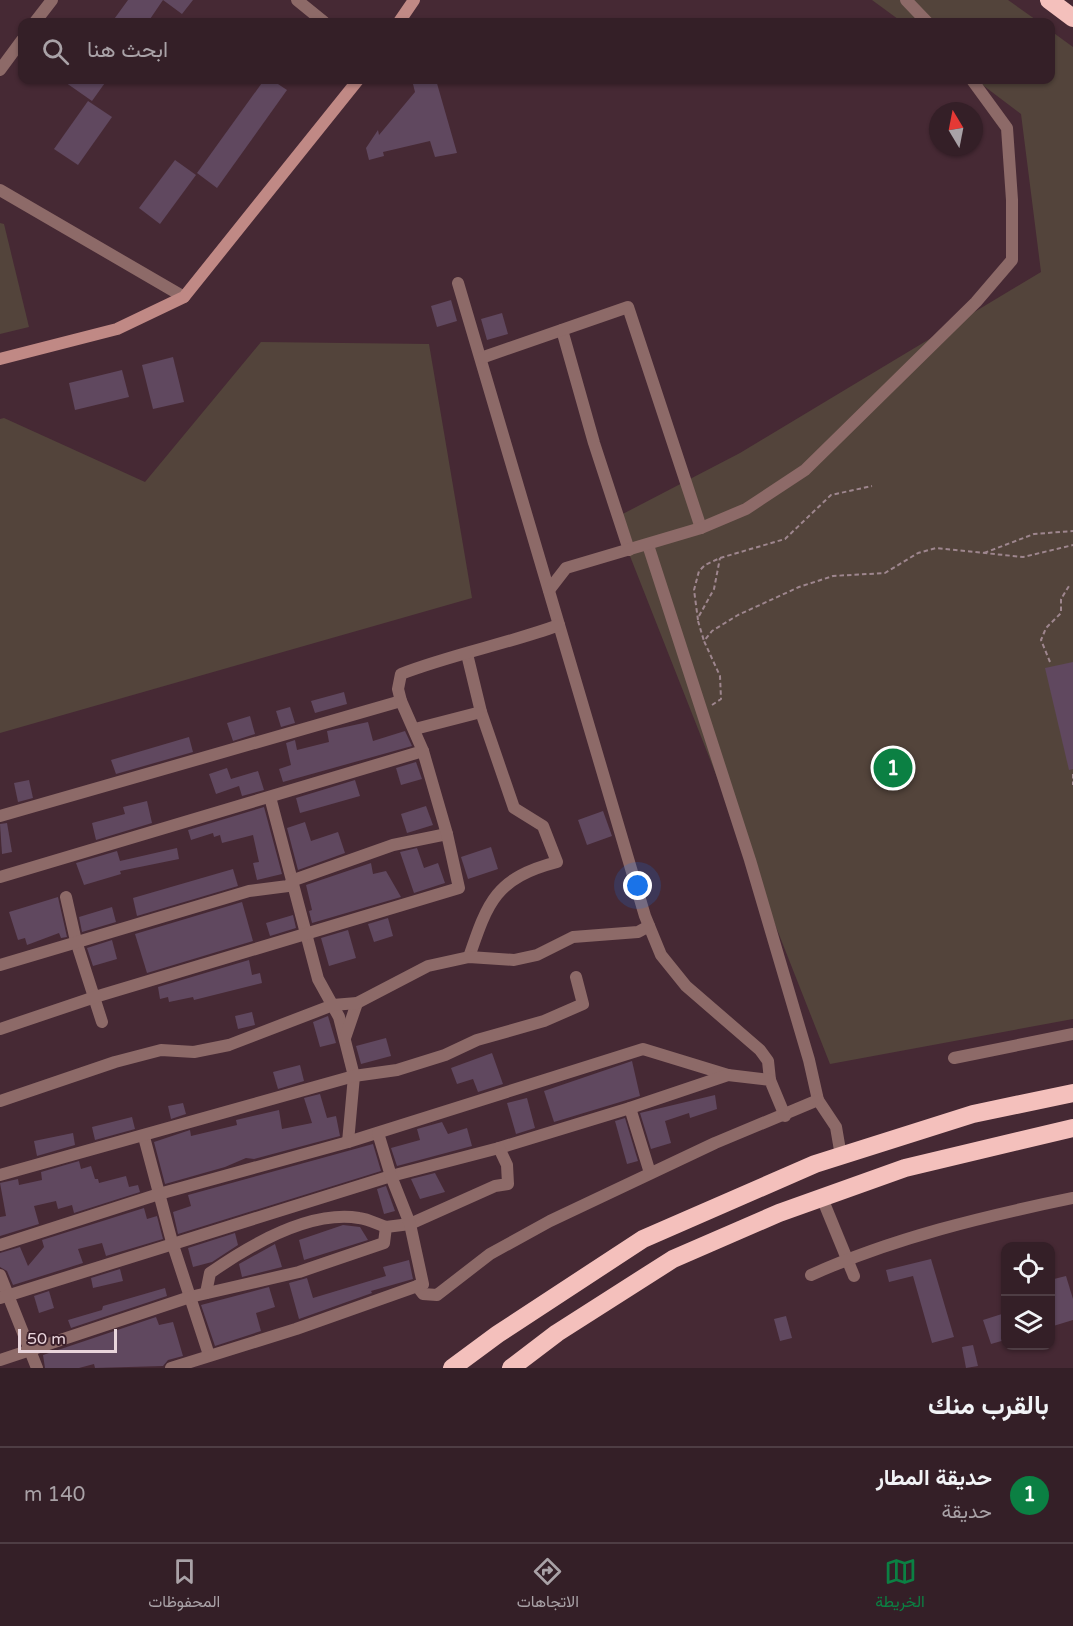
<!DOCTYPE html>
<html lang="ar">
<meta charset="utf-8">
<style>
body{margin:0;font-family:"Varela Round",Vazirmatn,sans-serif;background:#3f2c33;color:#f1f3f6;direction:rtl}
.controls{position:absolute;right:18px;bottom:18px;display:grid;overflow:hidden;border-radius:12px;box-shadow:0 2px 4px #0004}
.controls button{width:54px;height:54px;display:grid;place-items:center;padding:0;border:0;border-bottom:2px solid #4e3d44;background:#341f27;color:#f1f3f6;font:30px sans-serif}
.compass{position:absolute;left:929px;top:102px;width:54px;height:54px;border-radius:50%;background:#341f27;box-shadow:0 2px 4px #0004;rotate:350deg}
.scale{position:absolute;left:18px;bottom:15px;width:99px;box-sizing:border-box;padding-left:6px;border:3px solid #e9d5dc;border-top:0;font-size:16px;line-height:21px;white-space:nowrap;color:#e9d5dc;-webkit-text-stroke:4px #3b1f2a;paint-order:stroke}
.you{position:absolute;left:638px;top:886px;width:21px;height:21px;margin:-15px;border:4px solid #fff;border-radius:50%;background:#1a73e8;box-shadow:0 0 0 9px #1a73e833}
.badge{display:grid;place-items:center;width:39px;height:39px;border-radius:50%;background:#0b8043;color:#fff;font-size:20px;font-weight:700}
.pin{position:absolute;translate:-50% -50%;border:3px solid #fff;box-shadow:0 2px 6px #0006}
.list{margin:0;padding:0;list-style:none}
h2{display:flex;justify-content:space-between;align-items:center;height:78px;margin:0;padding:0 24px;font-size:26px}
h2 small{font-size:20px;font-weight:400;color:#a9a2a7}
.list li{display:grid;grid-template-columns:39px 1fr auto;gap:18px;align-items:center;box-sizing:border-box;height:96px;padding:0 24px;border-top:2px solid #4e3d44}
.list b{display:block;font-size:22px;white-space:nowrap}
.list p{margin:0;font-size:20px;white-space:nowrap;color:#a9a2a7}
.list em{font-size:20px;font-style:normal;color:#a9a2a7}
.icon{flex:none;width:33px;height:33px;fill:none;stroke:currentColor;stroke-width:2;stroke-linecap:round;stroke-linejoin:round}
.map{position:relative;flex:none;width:1073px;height:1368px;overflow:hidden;direction:ltr}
.search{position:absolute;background:#341f27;box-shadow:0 2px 4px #0004;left:18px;right:18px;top:18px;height:66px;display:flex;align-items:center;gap:15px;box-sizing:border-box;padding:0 21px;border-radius:12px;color:#a9a2a7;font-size:22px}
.sheet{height:174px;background:#341f27}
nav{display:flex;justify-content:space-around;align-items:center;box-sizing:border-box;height:84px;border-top:2px solid #4e3d44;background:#341f27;font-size:16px;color:#a9a2a7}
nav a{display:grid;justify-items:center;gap:3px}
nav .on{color:#0b8043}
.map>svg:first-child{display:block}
</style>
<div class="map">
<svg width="1073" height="1368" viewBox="0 0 1073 1368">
<rect width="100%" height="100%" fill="#462934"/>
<g fill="#53443b">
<polygon points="872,0 1008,0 1039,22 902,22"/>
<polygon points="1051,31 1073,47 1073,1019 830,1064 615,518 740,453 1041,272 1021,114 976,80 1050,80"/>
<polygon points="0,223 4,224 29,327 0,334"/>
<polygon points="261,342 429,344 472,598 0,733 0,419 4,418 145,482"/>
</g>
<g fill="#60485f">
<polygon points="128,0 193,0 182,14 163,0 148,22 112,22"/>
<polygon points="62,80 107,80 92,101"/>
<polygon points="264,80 272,80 287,90 217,188 197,173"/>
<polygon points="412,80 436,80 457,153 435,157 430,141 383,152 384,156 369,160 366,148 378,130 379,135 415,92"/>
<polygon points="88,101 112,117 78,165 54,149"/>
<polygon points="175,160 196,175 160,224 139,208"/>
<polygon points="451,300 457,321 437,327 431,306"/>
<polygon points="502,313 508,334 487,340 481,319"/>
<polygon points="173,357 184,402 153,409 142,365"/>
<polygon points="122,370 129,397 75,410 69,383"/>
<polygon points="1073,662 1073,769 1069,770 1045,668"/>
<polygon points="344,692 347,704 315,713 311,701"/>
<polygon points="290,707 295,723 281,727 276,711"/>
<polygon points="250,716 255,734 233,741 227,723"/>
<polygon points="368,722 373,741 405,731 412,746 283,782 279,769 291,765 286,743 295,740 297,750 329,742 327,731"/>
<polygon points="189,737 193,752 116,774 111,760"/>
<polygon points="416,762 422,779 401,785 396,768"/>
<polygon points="227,768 231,779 258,771 264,790 242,796 239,786 216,794 209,774"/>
<polygon points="29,780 33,798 18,802 14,783"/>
<polygon points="355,780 360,796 300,813 296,798"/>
<polygon points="147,801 152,823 96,840 92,823 125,814 123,807"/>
<polygon points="426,806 433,825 407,833 401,814"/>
<polygon points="264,807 282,874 257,880 253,863 259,862 253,835 222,843 220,835 214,837 213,833 191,840 188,830"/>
<polygon points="603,811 612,836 587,845 578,820"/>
<polygon points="305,822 311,841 338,832 345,853 298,870 287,828"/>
<polygon points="7,823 12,852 2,854 0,824"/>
<polygon points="491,847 498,869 468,879 461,857"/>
<polygon points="177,848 179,859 120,871 121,874 84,885 76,863 117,851 120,861"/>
<polygon points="417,848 424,868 438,863 445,883 414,893 400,852"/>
<polygon points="371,863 373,874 386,871 401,897 312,923 309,911 312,910 306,885"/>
<polygon points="233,869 238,886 137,916 133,898"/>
<polygon points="58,897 67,937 61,938 59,933 27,945 25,938 18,940 9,912"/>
<polygon points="242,902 253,941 147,973 135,934"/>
<polygon points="112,907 116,922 82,932 79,917"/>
<polygon points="293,915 296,928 270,936 266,923"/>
<polygon points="388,918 393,936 374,942 368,924"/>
<polygon points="348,930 356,958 329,966 321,938"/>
<polygon points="112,940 117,959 93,966 87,948"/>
<polygon points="249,960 252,975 260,973 262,983 194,1000 193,997 169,1002 168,997 160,999 158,987"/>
<polygon points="252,1012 255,1025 238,1029 235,1016"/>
<polygon points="328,1016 336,1043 320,1047 313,1022"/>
<polygon points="386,1038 391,1056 361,1064 356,1046"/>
<polygon points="492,1053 503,1084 478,1092 473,1079 457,1084 451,1068"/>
<polygon points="632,1061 640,1096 554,1122 544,1091"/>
<polygon points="300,1065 304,1081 278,1089 273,1072"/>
<polygon points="320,1094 327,1118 336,1116 340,1136 254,1159 246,1158 225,1167 165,1184 154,1142 190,1130 191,1136 237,1125 236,1120 279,1110 282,1129 312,1123 304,1098"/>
<polygon points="715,1095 717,1109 690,1118 689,1113 665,1121 671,1143 651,1149 640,1113"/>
<polygon points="527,1098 535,1128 516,1134 507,1103"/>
<polygon points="183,1103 186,1114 171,1119 168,1106"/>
<polygon points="132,1117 135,1129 95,1140 92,1127"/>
<polygon points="625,1118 638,1161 627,1164 615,1121"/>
<polygon points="442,1122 448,1134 467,1128 472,1146 397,1166 391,1148 420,1140 417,1129"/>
<polygon points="73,1133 75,1145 37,1156 34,1141"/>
<polygon points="373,1144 381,1171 178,1234 173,1212 191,1206 188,1195"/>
<polygon points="79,1161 81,1169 91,1166 95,1179 98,1179 99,1183 126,1176 129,1187 138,1185 140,1192 74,1213 72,1205 58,1209 56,1201 34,1206 39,1224 0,1236 0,1217 6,1216 0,1183 18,1179 19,1185 42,1180 41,1172"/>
<polygon points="435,1173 445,1192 420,1199 411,1179"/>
<polygon points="386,1186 395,1211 384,1214 377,1189"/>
<polygon points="144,1208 147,1219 157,1216 163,1239 106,1256 102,1243 78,1249 83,1263 13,1285 7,1271 0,1267 0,1253 20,1247 28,1266 44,1247 42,1240"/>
<polygon points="343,1225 360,1227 368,1240 304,1260 299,1240"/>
<polygon points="235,1233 238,1245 212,1262 193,1267 188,1248"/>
<polygon points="275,1244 282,1267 242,1277 239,1264"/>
<polygon points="931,1259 954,1337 932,1343 913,1276 889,1282 886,1270"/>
<polygon points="409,1260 413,1279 371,1291 372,1293 299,1319 289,1283 307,1278 313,1298 386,1276 383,1267"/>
<polygon points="120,1269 123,1281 93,1288 91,1278"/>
<polygon points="1066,1276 1073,1299 1073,1320 1050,1327 1050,1280"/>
<polygon points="269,1287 275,1307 256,1313 261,1331 215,1346 201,1305"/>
<polygon points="165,1288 167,1296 71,1328 68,1320 102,1310 103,1306"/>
<polygon points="49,1291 54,1308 39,1313 34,1296"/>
<polygon points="1005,1313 1005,1340 991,1344 983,1320"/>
<polygon points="786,1316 792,1338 780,1341 774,1319"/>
<polygon points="156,1317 159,1325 173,1322 183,1356 168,1360 163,1366 95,1368 94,1364 79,1368 45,1368 43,1355"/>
<polygon points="973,1345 978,1366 966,1368 962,1347"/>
</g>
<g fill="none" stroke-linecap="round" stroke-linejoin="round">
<g stroke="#9e868e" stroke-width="2" stroke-dasharray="4.5 3" stroke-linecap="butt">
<polyline points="984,553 1034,534 1073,531"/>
<polyline points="699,616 714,589 720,558"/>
<polyline points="698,620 694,590 699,571 705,565 720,558 785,539 831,495 872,486"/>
<polyline points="698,621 704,641"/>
<polyline points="1050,662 1041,640 1046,628 1061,613 1061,599 1069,586"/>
<polyline points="712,705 721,699 720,676 704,641 712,631 738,615 799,587 833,576 885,573 918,553 936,548 1023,557 1073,545"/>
<polyline points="1073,774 1073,785"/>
</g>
<g stroke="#8d6a68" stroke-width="12">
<polyline points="297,0 324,22"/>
<polyline points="906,0 927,22"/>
<polyline points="35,22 52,0"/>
<polyline points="0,70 22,40"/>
<polyline points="0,190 184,297"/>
<polyline points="458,283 645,916 661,955 686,986 760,1050 768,1061 770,1080"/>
<polyline points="562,330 594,443 629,550"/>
<polyline points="481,358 628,307 701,528"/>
<polyline points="648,545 750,860 809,1060 818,1100"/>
<polyline points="549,590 566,568 701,528 746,509 805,470 976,302 1012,260 1012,200 1007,128 972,80"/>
<path d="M 467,654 L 481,712 L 514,808 L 543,826 L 557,862 C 496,878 488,901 469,957"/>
<polyline points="415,729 481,712"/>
<polyline points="270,797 318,979 339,1017 354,1076 348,1142"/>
<polyline points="0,816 401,701"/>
<polyline points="0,877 423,751"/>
<polyline points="66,897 76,941 102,1022"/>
<polyline points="0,965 249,891 288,886 294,880 393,845 447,834"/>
<path d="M 0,1029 L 95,997 L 459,888 L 447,834 L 423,751 L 401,701 L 398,689 L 401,674 C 453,654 507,644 559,625"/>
<polyline points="345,1038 357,1003"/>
<polyline points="954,1058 1073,1034"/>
<polyline points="0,1101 115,1062 161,1050 194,1052 229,1045 333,1005 357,1003 428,966 469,957 514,960 537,955 573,937 638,932 649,926"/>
<polyline points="630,1108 650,1173"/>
<polyline points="144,1137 172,1242 209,1355"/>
<polyline points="0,1175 354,1076 397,1070 445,1055 477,1040 544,1021 583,1004 576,977"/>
<polyline points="822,1198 854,1276"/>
<polyline points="0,1245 159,1194 348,1142 643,1049 728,1075"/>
<polyline points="0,1275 37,1368"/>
<path d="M 811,1275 C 893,1238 985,1216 1073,1198"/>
<polyline points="417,1286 423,1294 437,1295 490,1254 550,1221 715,1143 818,1100 836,1127 841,1156"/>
<path d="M 206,1293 L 210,1273 C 250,1245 309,1210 359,1218 C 368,1219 377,1224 386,1227"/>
<polyline points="0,1298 391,1176 499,1148 630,1108 728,1075 770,1080 785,1116"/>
<polyline points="0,1360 190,1297 299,1272 384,1243 386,1227 410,1224 495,1186 508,1184 507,1165 499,1148"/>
<polyline points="171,1368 296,1329 423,1284 410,1224 391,1176 378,1133"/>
</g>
<g stroke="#c08985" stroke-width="12">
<polyline points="399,22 414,0"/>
<polyline points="0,359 117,329 184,297 358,80"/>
</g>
<g stroke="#f4c0bc" stroke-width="18">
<polyline points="1049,0 1073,18"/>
<polyline points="452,1368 498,1334 643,1239 815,1164 973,1114 1073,1093"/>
<polyline points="511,1368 557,1333 673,1259 779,1213 905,1168 1073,1128"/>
</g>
</g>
</svg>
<div class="controls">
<button><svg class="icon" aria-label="locate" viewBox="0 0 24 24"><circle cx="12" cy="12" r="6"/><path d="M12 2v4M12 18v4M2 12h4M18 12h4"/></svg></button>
<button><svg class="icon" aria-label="layers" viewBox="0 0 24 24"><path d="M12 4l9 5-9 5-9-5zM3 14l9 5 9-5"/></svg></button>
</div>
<svg class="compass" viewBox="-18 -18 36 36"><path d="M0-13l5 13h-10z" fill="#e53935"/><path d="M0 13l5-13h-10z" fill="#a9a2a7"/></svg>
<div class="scale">50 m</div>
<div class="you"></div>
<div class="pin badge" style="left:893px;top:768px">1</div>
<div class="search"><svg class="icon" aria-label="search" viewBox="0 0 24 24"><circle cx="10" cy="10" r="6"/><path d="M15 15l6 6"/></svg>ابحث هنا</div>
</div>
<section class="sheet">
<h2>بالقرب منك<small></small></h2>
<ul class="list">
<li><span class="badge">1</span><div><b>حديقة المطار</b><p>حديقة</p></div><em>140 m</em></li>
</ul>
</section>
<nav>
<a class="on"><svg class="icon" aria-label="map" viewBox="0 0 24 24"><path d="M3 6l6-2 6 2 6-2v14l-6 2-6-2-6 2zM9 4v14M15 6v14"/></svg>الخريطة</a>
<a><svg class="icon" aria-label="directions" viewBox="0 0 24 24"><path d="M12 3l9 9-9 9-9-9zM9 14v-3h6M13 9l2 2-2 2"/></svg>الاتجاهات</a>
<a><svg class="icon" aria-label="saved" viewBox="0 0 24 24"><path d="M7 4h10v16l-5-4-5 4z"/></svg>المحفوظات</a>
</nav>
